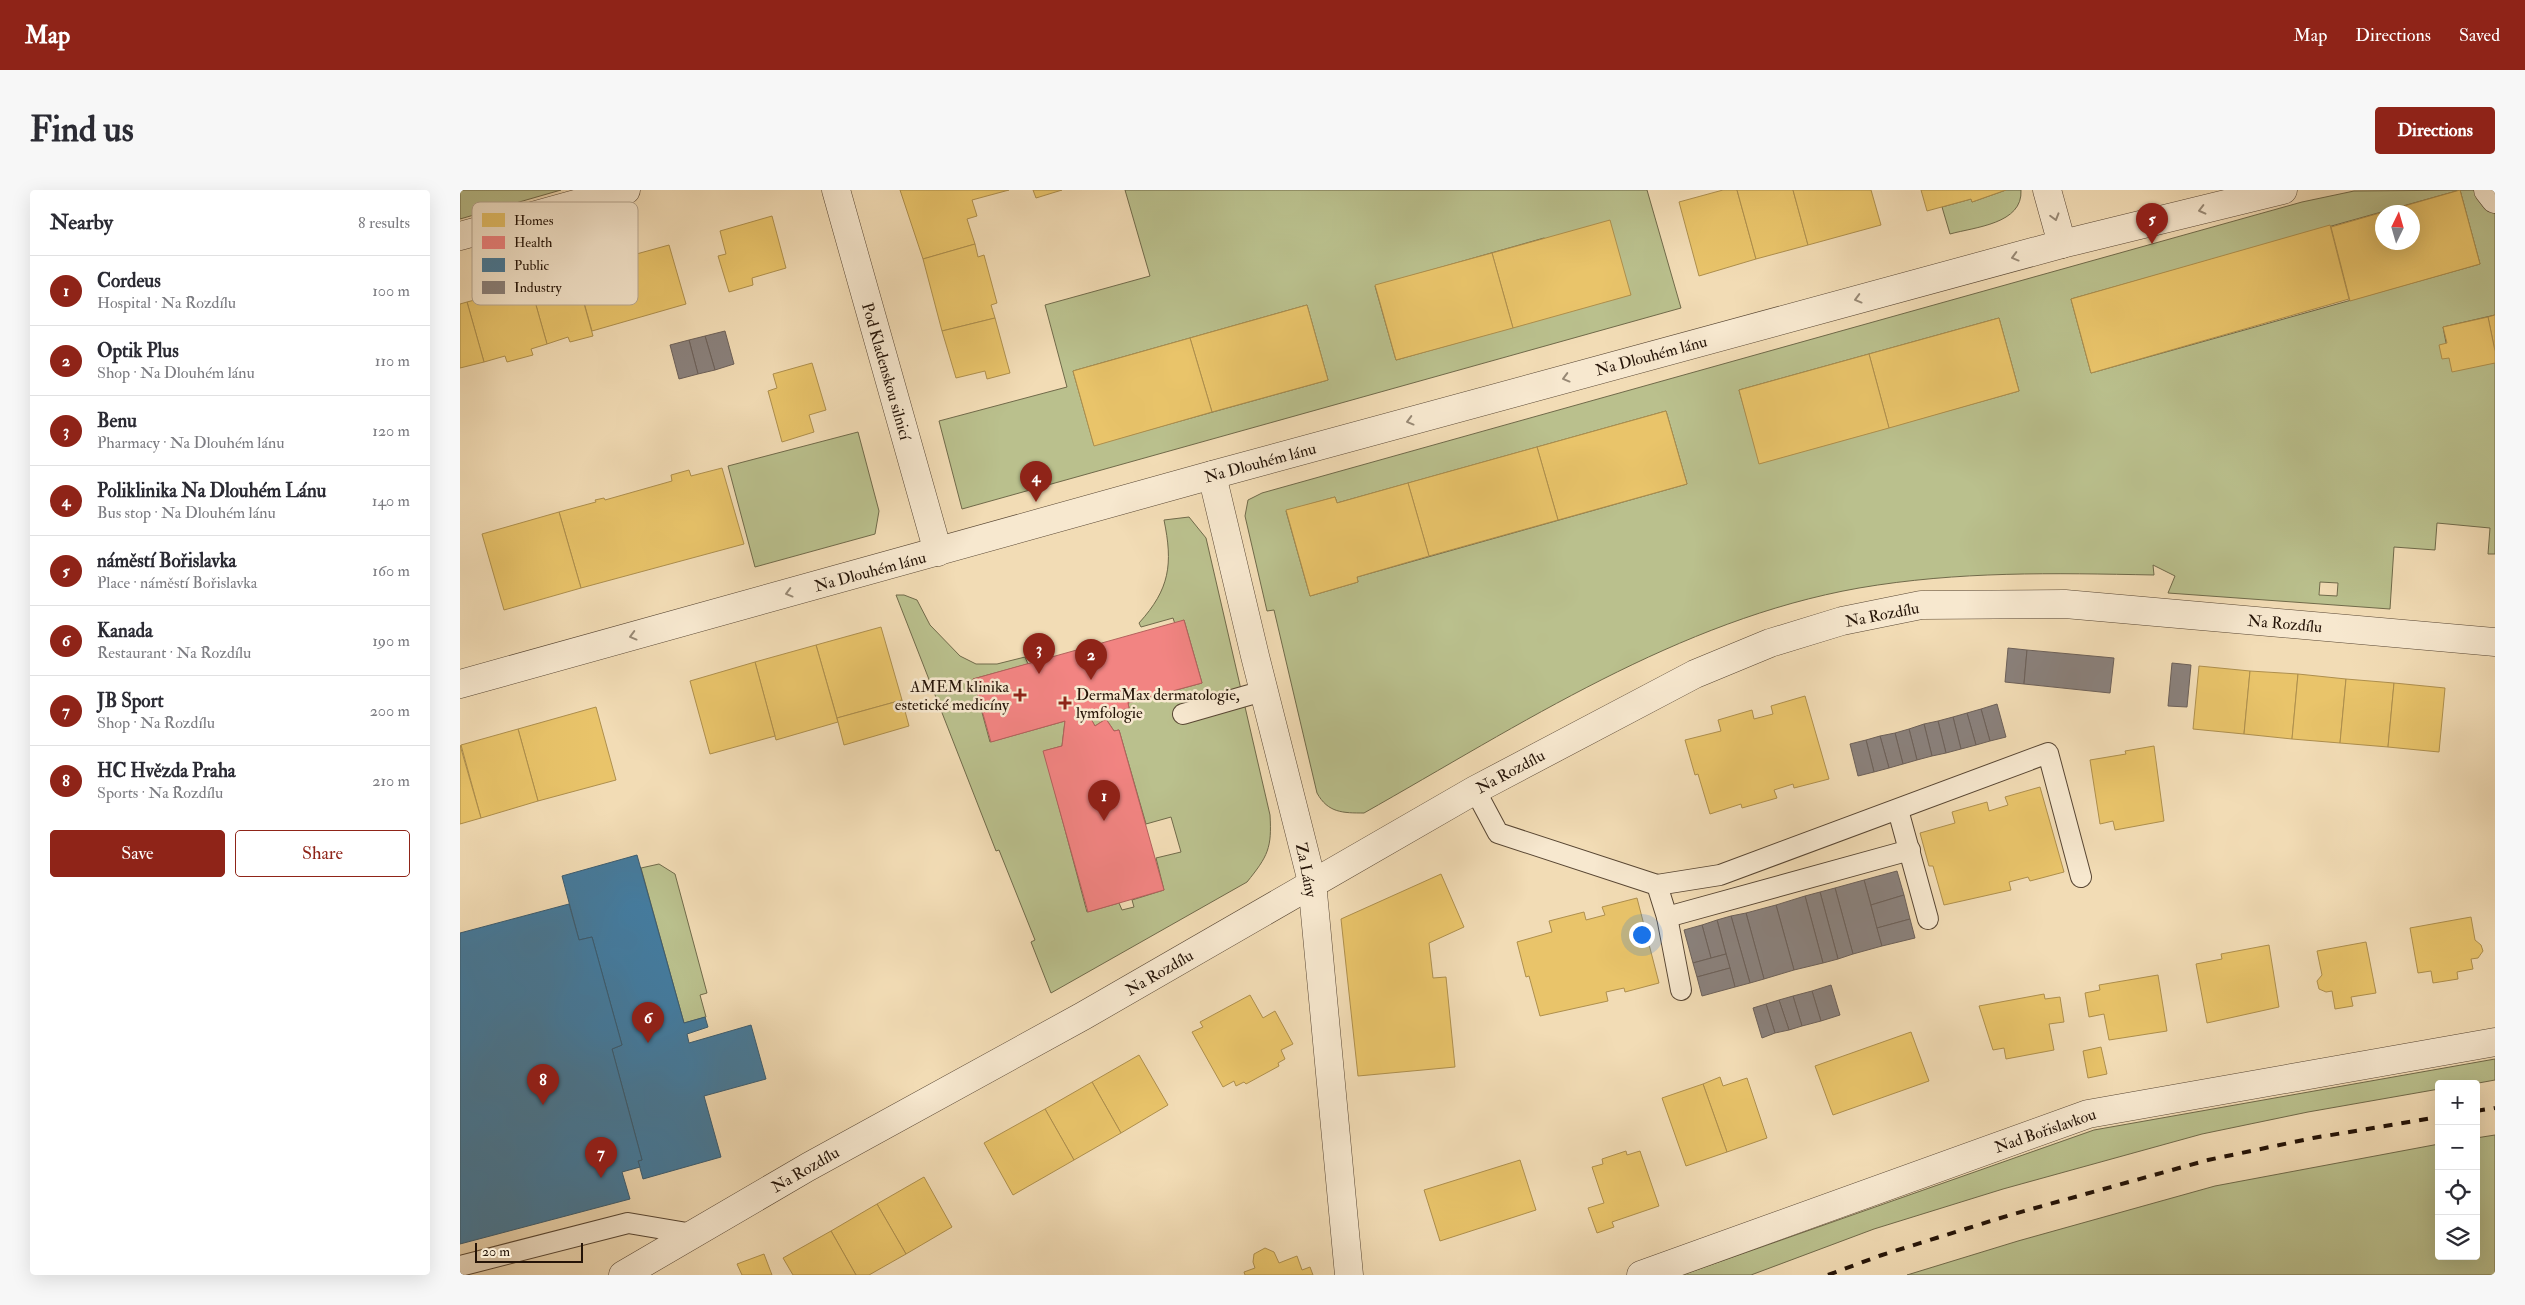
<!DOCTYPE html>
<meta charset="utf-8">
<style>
body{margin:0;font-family:"IM FELL Double Pica",serif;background:#f7f7f7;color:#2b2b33}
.controls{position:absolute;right:15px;bottom:15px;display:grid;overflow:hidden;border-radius:5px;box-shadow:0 5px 20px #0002}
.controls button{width:45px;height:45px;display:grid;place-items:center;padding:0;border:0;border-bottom:1px solid #e1e1e2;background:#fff;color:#2b2b33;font:25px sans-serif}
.compass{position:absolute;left:1915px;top:15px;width:45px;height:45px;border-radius:50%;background:#fff;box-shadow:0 5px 20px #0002;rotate:5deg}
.scale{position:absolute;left:15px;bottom:12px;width:108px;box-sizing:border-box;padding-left:5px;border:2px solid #251408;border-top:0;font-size:14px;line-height:18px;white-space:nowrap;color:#251408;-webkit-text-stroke:4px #f7e8cf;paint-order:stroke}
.you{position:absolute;left:1181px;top:744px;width:18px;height:18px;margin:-12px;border:4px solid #fff;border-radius:50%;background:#1a73e8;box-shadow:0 0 0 8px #1a73e833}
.badge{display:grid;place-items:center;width:32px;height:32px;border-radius:50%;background:#8f2418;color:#fff;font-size:16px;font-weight:700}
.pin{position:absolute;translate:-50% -41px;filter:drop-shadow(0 1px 2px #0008)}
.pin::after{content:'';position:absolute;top:26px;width:18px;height:15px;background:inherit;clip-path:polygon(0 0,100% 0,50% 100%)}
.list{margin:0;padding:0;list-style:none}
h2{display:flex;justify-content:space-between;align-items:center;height:65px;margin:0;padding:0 20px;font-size:21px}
h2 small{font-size:16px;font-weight:400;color:#7c7c81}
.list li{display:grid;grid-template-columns:32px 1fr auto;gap:15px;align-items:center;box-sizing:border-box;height:70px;padding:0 20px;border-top:1px solid #e1e1e2}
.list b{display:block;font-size:19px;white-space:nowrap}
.list p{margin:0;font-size:16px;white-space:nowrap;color:#7c7c81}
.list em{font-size:16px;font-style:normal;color:#7c7c81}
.actions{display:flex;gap:10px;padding:15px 20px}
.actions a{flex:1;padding:11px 0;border:1px solid #8f2418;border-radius:5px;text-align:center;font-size:18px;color:#8f2418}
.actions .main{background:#8f2418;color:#fff}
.icon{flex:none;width:28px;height:28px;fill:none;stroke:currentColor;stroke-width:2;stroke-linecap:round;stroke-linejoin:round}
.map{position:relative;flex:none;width:2035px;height:1085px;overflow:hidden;border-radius:5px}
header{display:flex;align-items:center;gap:30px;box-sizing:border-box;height:70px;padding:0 25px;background:#8f2418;color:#fff}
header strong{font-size:24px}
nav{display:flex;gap:28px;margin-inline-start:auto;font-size:18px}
.intro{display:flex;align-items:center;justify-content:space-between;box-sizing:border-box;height:120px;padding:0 30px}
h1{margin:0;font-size:35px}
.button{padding:12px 22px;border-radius:5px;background:#8f2418;color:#fff;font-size:18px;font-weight:700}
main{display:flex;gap:30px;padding:0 30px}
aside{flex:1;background:#fff;border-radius:5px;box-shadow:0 5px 20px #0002}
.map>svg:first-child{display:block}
</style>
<header>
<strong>Map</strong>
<nav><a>Map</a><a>Directions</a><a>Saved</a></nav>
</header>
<div class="intro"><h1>Find us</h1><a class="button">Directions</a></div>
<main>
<aside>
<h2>Nearby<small>8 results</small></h2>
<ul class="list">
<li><span class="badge">1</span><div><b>Cordeus</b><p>Hospital · Na Rozdílu</p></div><em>100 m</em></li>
<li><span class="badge">2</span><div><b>Optik Plus</b><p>Shop · Na Dlouhém lánu</p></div><em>110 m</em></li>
<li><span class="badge">3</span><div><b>Benu</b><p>Pharmacy · Na Dlouhém lánu</p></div><em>120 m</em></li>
<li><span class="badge">4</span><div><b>Poliklinika Na Dlouhém Lánu</b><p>Bus stop · Na Dlouhém lánu</p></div><em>140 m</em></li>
<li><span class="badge">5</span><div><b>náměstí Bořislavka</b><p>Place · náměstí Bořislavka</p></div><em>160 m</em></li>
<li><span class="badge">6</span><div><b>Kanada</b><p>Restaurant · Na Rozdílu</p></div><em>190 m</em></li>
<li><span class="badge">7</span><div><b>JB Sport</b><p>Shop · Na Rozdílu</p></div><em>200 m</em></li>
<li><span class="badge">8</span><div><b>HC Hvězda Praha</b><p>Sports · Na Rozdílu</p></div><em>210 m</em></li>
</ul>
<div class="actions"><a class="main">Save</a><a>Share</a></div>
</aside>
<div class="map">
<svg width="2035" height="1085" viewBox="0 0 2035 1085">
<rect width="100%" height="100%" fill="#f2dcb5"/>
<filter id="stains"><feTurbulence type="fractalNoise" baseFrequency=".004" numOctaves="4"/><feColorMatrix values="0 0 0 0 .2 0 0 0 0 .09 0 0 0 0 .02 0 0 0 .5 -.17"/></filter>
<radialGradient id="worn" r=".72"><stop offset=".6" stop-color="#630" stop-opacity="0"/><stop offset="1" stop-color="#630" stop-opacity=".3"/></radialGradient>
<g fill="#bac08d" stroke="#706a4a" fill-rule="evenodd">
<polygon points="5,0 101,0 0,29 0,1"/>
<path d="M 665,0 L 1187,0 L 1221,118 L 502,319 L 479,231 L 607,197 L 585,115 L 690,86 ZM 1084,48 L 1171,104 L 936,170 L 915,96 ZM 847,115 L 868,190 L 634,255 L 613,181 Z"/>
<path d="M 1546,0 L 1561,0 C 1563,34 1515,37 1490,44 L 1482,17 L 1511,9 L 1512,12 Z"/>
<path d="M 2018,0 L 2035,24 L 2035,125 L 1983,137 L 1989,168 L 2035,173 L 2035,364 L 2028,364 L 2030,338 L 1977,333 L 1975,360 L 1934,357 L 1930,419 L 1708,403 L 1715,386 L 1693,375 L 1694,385 C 1593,383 1499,381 1399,398 C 1218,430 1060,535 904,623 C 883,623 868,623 857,603 L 814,420 L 807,421 L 785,326 L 788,310 L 802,303 L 1842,12 L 1894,1 ZM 2000,0 L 2020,74 L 1631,183 L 1611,109 ZM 1539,128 L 1559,201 L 1300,273 L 1279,200 ZM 1206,221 L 1227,294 L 897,387 L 898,392 L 850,406 L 826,321 L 875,307 L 877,313 ZM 1860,392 L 1878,393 L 1877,406 L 1859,405 Z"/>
<polygon points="398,242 419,321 415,344 295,377 268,276"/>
<path d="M 729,327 L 746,348 L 810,625 C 812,658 808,666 787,692 L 591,803 L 571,752 L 575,750 L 539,660 L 536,661 L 436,405 L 444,405 L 457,410 L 470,435 L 500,466 L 516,474 L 537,474 L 565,467 L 568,474 L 513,489 L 530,552 L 605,531 L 602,556 L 584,561 L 627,722 L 659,713 L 662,720 L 674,717 L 672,710 L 704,700 L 696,668 L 721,662 L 711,627 L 686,634 L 659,540 L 654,541 L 646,529 L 635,536 L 631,529 L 669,518 L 668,513 L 742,493 L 724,430 L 715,434 L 713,428 L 681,437 L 679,433 C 710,399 713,374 704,330 Z"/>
<polygon points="199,674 215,684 247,803 240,805 246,827 224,833 181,678"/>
<polygon points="2035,869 2035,890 2013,894 1979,894 1979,899 1848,922 1742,944 1543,999 1414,1039 1291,1085 1222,1085 1634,940"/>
<polygon points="2035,945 2035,1085 1447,1085 1558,1051 1755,996 1979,954 1979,1066 2016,1066 2016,948"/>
</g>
<g fill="#e9c46a" stroke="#ae8f4d" fill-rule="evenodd">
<polygon points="440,0 549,0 512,10 517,26 507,29 515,54 463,69"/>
<polygon points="573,0 602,0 576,8"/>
<polygon points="1263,0 1277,0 1296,69 1239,86 1219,12"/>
<polygon points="1277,0 1333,0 1348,55 1296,69"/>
<polygon points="1333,0 1411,0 1421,35 1348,55"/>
<polygon points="1461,0 1546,0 1512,12 1511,9 1467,21"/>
<path d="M 2000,0 L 2020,74 L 1890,111 L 1871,37 ZM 1922,22 L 1952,22 L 1952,52 L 1922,52 Z"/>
<polygon points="312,26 326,78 292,88 293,95 269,102 258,66 266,64 260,41"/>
<polygon points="1150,30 1171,105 1053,138 1032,63"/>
<polygon points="1870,35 1889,109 1631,183 1611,109"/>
<polygon points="515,54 518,67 524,65 537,113 531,115 535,128 482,141 463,69"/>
<polygon points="209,55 226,114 132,141 115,81"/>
<polygon points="1032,63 1053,138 936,170 915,95"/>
<polygon points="115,81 133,146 110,152 108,147 87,154 70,94"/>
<polygon points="70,94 87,154 71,159 73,165 47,172 45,166 24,172 7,112 30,106 30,103 46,98 47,101"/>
<polygon points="7,112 24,172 0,178 0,114"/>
<polygon points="847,115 868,190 752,222 730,148"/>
<polygon points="2035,125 2035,161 2028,127"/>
<polygon points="2028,127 2035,161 2035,173 1992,182 1989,168 1982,169 1979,155 1987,153 1983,137"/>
<polygon points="535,128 550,183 527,189 525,181 496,188 482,141"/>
<polygon points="1539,128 1559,201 1429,238 1409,164"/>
<polygon points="730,148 752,222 634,256 613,181"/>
<polygon points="1409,164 1429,238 1299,274 1279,200"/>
<polygon points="352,173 366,220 349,225 354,242 322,252 308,201 317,198 313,184"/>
<polygon points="1206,221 1227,294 1098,330 1077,257"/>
<polygon points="1077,257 1098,330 969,366 948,293"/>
<polygon points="262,278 284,354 121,398 99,322 136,312 135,310 144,308 145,310 212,291 211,285 229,280 231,286"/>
<polygon points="948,293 969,366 897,387 898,392 850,406 826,320 875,307 877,313"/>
<polygon points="99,322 121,398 44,420 22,344"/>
<polygon points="421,437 442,510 377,528 356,455"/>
<polygon points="356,455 378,532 316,550 295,472"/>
<polygon points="295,472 315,546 250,564 230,491"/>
<polygon points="1739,476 1790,481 1784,544 1733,539"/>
<polygon points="1790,481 1838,484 1832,549 1784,544"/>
<polygon points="1838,484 1886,489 1880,553 1832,549"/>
<polygon points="1886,489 1934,493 1928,557 1880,553"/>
<polygon points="1934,493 1985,498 1979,562 1928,557"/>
<polygon points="1345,506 1369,589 1334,598 1333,594 1314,600 1317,608 1282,618 1281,614 1250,624 1238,584 1235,585 1225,550 1261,541 1258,530 1292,520 1294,529 1313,524 1311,516"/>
<polygon points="442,510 449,536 384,555 377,528"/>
<polygon points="136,517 156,590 78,611 58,539"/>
<polygon points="58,539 78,611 21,628 1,555"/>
<polygon points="0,555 21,628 0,634"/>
<polygon points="1694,556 1704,631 1655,640 1653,631 1640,634 1630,570 1666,564 1665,561"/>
<polygon points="1580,597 1604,682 1570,691 1568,687 1549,692 1551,700 1484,715 1473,676 1469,676 1460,643 1495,633 1492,622 1527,612 1529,621 1548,615 1545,607"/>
<polygon points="981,684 1004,737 969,753 973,788 986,787 995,877 898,886 881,729"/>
<polygon points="1177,708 1199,793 1165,802 1164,798 1146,802 1148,811 1080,826 1069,786 1066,787 1057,752 1092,742 1089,731 1124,722 1126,730 1145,725 1142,717"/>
<polygon points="2011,727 2015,750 2021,755 2023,761 2018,768 2011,769 2013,779 1997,782 1998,789 1973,793 1971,781 1958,783 1950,738"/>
<polygon points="1906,752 1916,803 1891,807 1893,816 1875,819 1872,801 1866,802 1859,799 1857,791 1862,785 1857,761"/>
<polygon points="1809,755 1819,817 1747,833 1736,774 1762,769 1761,764"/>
<polygon points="1698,785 1707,841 1649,850 1644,824 1629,827 1625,803 1640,800 1639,795"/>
<polygon points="1584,804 1585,809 1600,807 1604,832 1589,834 1594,860 1546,869 1544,858 1533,860 1519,816"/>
<polygon points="790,805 803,828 815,821 833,854 821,860 825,869 818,873 819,876 786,894 784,892 776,896 774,891 763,897 732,842 743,837 740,832"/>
<polygon points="1451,842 1469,891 1373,925 1355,876"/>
<polygon points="1641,857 1647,884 1628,888 1623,861"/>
<polygon points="679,865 708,915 661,943 632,892"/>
<polygon points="1260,887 1263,896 1287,888 1307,948 1267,962 1243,894"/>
<polygon points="632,892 661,943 614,970 585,919"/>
<polygon points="1243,894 1267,962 1226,976 1202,908"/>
<polygon points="585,919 614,970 553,1005 524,953"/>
<polygon points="1166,961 1167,965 1180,961 1199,1016 1152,1032 1154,1037 1137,1043 1128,1018 1144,1013 1132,977 1143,974 1142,969"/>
<polygon points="1060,970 1076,1020 980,1051 964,1000"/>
<polygon points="464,987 492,1037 446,1064 417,1014"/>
<polygon points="417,1014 446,1064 409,1085 396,1085 371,1041"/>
<polygon points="371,1041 396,1085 333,1085 323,1068"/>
<polygon points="805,1058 814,1062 819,1073 837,1066 842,1080 850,1077 853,1085 785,1085 784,1082 795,1078 793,1072 794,1064"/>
<polygon points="304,1064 312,1085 282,1085 277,1074"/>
</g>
<polygon fill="#f28482" stroke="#b4625d" points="724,430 742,493 668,513 669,518 631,529 635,536 646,529 654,541 659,540 704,700 628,722 583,561 602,556 605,531 531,552 513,489"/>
<g fill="#457b9d" stroke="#3b5c70">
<polygon points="177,665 224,833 245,827 248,837 227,844 229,853 291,835 306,889 244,906 261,967 183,989 178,971 182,970 152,859 162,855 132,747 119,750 102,686"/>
<polygon points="109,714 119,750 132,747 162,855 152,859 182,970 178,971 180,977 162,982 170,1009 0,1054 0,743"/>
</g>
<g fill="#8a817c" stroke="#6c6059">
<polygon points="265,141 274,174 255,180 245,146"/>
<polygon points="245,146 255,180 238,184 229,150"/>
<polygon points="229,150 238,184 219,189 210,155"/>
<polygon points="1548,458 1567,460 1564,494 1545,492"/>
<polygon points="1567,460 1654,468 1650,503 1564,494"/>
<polygon points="1712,473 1731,475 1727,517 1708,516"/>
<polygon points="1537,514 1546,547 1530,551 1521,519"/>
<polygon points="1521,519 1530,551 1516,555 1507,523"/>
<polygon points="1507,523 1516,555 1501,559 1493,527"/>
<polygon points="1493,527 1501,559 1486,563 1478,531"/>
<polygon points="1478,531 1486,563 1472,566 1464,534"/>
<polygon points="1464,534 1472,566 1457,570 1449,539"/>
<polygon points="1449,539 1457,570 1443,574 1435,543"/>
<polygon points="1435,543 1443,574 1429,578 1420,546"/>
<polygon points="1420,546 1429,578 1414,582 1406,550"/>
<polygon points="1406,550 1414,582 1398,586 1390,554"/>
<polygon points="1437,681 1444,705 1411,715 1404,690"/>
<polygon points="1404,690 1422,756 1393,764 1375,698"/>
<polygon points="1375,698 1393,764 1378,769 1360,702"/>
<polygon points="1360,702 1378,769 1363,773 1345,706"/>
<polygon points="1444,705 1450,729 1417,738 1411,715"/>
<polygon points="1345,706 1363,773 1334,780 1316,715"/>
<polygon points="1316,715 1334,780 1304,789 1286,723"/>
<polygon points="1286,723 1304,789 1290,793 1271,726"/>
<polygon points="1271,726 1290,793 1275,797 1257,730"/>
<polygon points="1450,729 1455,748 1422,756 1417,738"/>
<polygon points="1257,730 1266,764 1251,768 1242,735"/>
<polygon points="1242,735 1251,768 1233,773 1224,740"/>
<polygon points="1266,764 1270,778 1237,787 1233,773"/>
<polygon points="1270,778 1275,797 1242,806 1237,787"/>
<polygon points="1371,795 1380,825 1361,831 1352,801"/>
<polygon points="1352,801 1361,831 1342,836 1333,806"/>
<polygon points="1333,806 1342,836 1329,840 1319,810"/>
<polygon points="1319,810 1329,840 1315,843 1306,814"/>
<polygon points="1306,814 1315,843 1302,848 1293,818"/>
</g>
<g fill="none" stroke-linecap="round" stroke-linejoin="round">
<defs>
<g id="lane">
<polyline points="723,524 803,501"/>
<polyline points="1015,600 1038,643 1197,695 1260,685 1588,563 1621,687"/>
<polyline points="1438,620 1468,729"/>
<polyline points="1197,695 1207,727 1221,800"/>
<polyline points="1207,727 1450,660"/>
<polyline points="0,1076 168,1033 233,1044"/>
</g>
<g id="street">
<polyline points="376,0 478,362"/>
<polyline points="1587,0 1602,54"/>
<polyline points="2028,0 2035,9"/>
<polyline points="0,46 166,0"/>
<polyline points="752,285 795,466 852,692 889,1085"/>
<polyline points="0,494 752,285 1602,54 1823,0"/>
<polyline points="163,1085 348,977 623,826 1015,600 1235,484 1310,453 1382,431 1461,415 1605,414 2035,452"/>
<polyline points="1181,1085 1628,924 2035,852"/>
</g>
</defs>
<use href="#lane" stroke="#584633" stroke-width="22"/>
<use href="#street" stroke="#584633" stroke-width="29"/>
<use href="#lane" stroke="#f7e8cf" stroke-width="20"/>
<use href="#street" stroke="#f7e8cf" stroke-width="28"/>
<g stroke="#251408" stroke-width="4" stroke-dasharray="9 9" stroke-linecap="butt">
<polyline points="2016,921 2035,918"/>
<polyline points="1368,1085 1422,1065 1550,1025 1748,970 1853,948 1979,927"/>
</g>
</g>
<defs><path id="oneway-chevron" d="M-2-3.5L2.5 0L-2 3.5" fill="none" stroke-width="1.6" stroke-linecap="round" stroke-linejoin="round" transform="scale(1.25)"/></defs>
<g stroke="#988975">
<use href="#oneway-chevron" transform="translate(1742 20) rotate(166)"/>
<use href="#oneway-chevron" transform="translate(1595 27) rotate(74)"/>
<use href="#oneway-chevron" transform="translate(1555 67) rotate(165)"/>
<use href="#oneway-chevron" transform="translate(1398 109) rotate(165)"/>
<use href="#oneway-chevron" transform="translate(1106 188) rotate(165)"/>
<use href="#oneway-chevron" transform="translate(950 231) rotate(165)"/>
<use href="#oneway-chevron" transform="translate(329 403) rotate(165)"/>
<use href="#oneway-chevron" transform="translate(173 446) rotate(165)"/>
</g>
<g fill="#8f2418" stroke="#f7e8cf" stroke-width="2">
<path d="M557.5 497.5h5v5h5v5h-5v5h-5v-5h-5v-5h5z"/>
<path d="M602.5 505.5h5v5h5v5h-5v5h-5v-5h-5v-5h5z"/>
</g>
<g text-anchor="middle" stroke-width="5" stroke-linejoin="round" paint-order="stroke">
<g font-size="16" fill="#251408" stroke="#f7e8cf">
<text transform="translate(1191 165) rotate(-15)" y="6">Na Dlouhém lánu</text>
<text transform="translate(427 181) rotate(74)" y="6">Pod Kladenskou silnicí</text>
<text transform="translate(800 272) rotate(-15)" y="6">Na Dlouhém lánu</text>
<text transform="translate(410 381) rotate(-15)" y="6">Na Dlouhém lánu</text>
<text transform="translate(1422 424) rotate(-11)" y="6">Na Rozdílu</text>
<text transform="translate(1825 433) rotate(5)" y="6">Na Rozdílu</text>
<text transform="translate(1050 581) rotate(-28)" y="6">Na Rozdílu</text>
<text transform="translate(847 680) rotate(79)" y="6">Za Lány</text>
<text transform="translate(699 782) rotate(-30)" y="6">Na Rozdílu</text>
<text transform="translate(1585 940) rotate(-19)" y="6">Nad Bořislavkou</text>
<text transform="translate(345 979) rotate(-30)" y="6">Na Rozdílu</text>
</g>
<g font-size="16" fill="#251408" stroke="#f7e8cf" text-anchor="end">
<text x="549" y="502">AMEM klinika<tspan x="549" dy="18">estetické medicíny</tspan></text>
<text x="616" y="510" text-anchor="start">DermaMax dermatologie,<tspan x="616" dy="18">lymfologie</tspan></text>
</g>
</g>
<rect x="12" y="12" width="166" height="103" rx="8" fill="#f7e8cf" stroke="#b8a893" stroke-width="1"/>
<rect x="22" y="23" width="23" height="14" fill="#e9c46a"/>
<rect x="22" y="46" width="23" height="13" fill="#f28482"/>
<rect x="22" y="68" width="23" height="14" fill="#457b9d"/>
<rect x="22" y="91" width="23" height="13" fill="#8a817c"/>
<g font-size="14" fill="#251408">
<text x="54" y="35">Homes</text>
<text x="54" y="57">Health</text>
<text x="54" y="80">Public</text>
<text x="54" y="102">Industry</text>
</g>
<rect width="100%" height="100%" filter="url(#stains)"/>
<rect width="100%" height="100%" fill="url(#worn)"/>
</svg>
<div class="controls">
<button>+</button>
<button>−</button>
<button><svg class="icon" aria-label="locate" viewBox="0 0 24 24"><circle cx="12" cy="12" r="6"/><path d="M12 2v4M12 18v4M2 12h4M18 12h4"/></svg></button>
<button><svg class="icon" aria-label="layers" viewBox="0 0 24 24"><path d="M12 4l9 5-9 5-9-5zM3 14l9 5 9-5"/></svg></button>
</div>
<svg class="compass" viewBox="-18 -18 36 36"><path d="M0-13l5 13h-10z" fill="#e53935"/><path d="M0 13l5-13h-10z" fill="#7c7c81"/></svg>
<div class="scale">20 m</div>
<div class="you"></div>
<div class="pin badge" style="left:644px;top:631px">1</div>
<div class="pin badge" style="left:631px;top:490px">2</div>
<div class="pin badge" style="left:579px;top:484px">3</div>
<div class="pin badge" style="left:576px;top:312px">4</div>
<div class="pin badge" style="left:1692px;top:54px">5</div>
<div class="pin badge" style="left:188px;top:853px">6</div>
<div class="pin badge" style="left:141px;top:988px">7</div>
<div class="pin badge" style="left:83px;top:915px">8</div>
</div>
</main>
